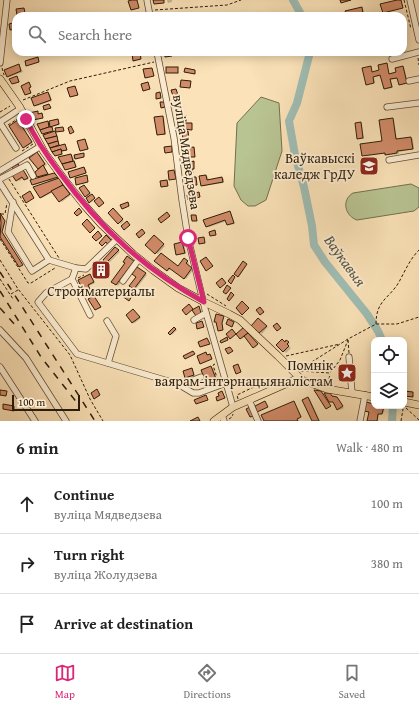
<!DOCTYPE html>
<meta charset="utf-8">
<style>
body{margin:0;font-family:"Gentium Book Plus",serif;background:#f6f6f6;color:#222}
.controls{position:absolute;right:12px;bottom:12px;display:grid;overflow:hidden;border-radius:8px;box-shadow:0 2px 10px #0003}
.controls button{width:36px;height:36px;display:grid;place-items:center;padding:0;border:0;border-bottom:1px solid #e0e0e0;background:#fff;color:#222;font:20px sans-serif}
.scale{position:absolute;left:12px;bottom:10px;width:68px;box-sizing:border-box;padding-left:4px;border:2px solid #2d1d09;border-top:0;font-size:11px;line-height:14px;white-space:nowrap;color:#2d1d09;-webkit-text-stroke:3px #fcecd1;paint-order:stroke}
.stop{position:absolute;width:12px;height:12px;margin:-9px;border:3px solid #db2777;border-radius:50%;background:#fff}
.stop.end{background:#db2777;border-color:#fff;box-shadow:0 1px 4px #0008}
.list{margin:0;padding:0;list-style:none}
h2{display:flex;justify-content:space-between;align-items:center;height:52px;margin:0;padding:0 16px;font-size:17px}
h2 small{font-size:13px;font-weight:400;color:#767676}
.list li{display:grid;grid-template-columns:26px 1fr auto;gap:12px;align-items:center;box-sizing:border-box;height:60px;padding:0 16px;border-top:1px solid #e0e0e0}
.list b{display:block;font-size:15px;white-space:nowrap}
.list p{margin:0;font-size:13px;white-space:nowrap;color:#767676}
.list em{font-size:13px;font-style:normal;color:#767676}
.icon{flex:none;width:22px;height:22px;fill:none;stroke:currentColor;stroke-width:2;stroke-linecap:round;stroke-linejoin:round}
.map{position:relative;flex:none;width:419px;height:421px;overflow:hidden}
.search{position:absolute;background:#fff;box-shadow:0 2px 10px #0003;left:12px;right:12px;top:12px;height:44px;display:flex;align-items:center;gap:10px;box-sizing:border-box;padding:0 14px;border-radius:12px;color:#767676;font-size:15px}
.sheet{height:232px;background:#fff}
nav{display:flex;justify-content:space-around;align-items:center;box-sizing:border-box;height:56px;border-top:1px solid #e0e0e0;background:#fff;font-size:11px;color:#767676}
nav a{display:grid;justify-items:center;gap:2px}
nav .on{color:#db2777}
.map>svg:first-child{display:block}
</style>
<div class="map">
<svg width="419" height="421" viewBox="0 0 419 421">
<rect width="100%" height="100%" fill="#fbe2b8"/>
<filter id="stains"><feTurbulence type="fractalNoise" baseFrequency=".005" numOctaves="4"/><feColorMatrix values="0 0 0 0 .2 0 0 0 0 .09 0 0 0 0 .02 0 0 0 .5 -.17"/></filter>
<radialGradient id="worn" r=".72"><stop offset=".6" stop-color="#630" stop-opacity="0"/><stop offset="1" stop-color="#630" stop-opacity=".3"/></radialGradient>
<g fill="#b9c493" stroke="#73704e">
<polygon points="261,97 279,103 282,151 266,200 255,206 248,206 241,200 234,186 237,123"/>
<path d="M 411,184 L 419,188 L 419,207 L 414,211 L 357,220 C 345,216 341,200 353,193 Z"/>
</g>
<g fill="#0003">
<polygon points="167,0 172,0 172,2 168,3"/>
<polygon points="401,0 403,8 383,12"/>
<polygon points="361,8 363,9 365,14 348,16 347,12"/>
<polygon points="25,52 28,52 29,55 25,55"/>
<polygon points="386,64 390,75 397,73 403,67 404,67 408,83 401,85 398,78 391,80 393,88 385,89 382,76 374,77 375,83 367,84 370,67 373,73 380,71"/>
<polygon points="19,66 20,67 23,72 9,77 7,76"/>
<polygon points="17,77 20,82 14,84 13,84"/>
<polygon points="48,93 50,94 52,101 37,106 35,105"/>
<polygon points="162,117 164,118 166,135 159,135 157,134"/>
<polygon points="393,119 394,120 397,140 411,138 413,139 414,149 399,152 399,154 388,155 386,153 365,156 363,155 384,142"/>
<polygon points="58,120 60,125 52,127 54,133 56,133 60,146 65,145 67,150 62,152 63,155 57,156 38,125"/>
<polygon points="18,121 33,143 24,148 23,147"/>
<polygon points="361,123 362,124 364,139 360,139 358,138"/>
<polygon points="85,140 89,149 82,151 79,142"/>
<polygon points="39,154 47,165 44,167 49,175 54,174 56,175 71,195 62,202 53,192 42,198 41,197 49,183 48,181 35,185 33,184 39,178 36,172 39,170 31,158"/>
<polygon points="71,155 73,156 77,167 67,170 60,158"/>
<polygon points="84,168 86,169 87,173 72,178 71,177"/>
<polygon points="22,170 29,179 26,180 24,178 19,181 14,175"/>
<polygon points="206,176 208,177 209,180 222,178 224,179 224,183 203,186 202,185 200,177"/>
<polygon points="85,186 95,199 91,202 88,198 86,196"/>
<polygon points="115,211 124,221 121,224 109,213"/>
<polygon points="229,212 231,213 235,224 230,225 227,221 209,227 207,226"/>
<polygon points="156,238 165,246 158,254 156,253"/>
<polygon points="182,243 184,244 186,254 179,255 177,254 175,244"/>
<polygon points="117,249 120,252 109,263 107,262 104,260"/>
<polygon points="127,257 135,263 118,286 113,281 126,263"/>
<polygon points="184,259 189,263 187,265 194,269 186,279 171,268 169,271 156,261 179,267"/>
<polygon points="244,262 247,265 239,277 236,274"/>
<polygon points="103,264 110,271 103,278 102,277"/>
<polygon points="139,269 147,275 136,289 131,286 137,277"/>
<polygon points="90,275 95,283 89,286 91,290 87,293 85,292"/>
<polygon points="133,310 141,318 135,323 133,322"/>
<polygon points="260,321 268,327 262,334 253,326"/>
<polygon points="175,328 177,330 172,335 170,333"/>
<polygon points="245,329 258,345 255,348 245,336 242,339 237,334"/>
<polygon points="288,342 290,344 288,345 291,348 286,353 277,345"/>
<polygon points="211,367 213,368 219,385 202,370"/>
<polygon points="192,369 195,376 186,378 184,372"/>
<polygon points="330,394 334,397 339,399 344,408 340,410 338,409 334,402 330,401"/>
<polygon points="308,398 310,399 320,421 313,421"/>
<polygon points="294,402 302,417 298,419 298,421 265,421"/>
<polygon points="374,405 374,406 385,407 383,414 379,413 378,421 368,421 370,412 365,411"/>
</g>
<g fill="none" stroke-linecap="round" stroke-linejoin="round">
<g stroke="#9fbdb4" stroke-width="8">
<polyline points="293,0 302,16"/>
<polyline points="310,52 297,103 289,121 295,155 304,187 312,226 314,245 325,262 367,314 378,331 382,340"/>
<polyline points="392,421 393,406"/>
</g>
</g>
<g fill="#d38c6a" stroke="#2d1d09">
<polygon points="132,0 137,0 139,8 131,10 128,1"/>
<polygon points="153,0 164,0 164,3 154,4"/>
<polygon points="340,0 351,0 341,3"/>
<polygon points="397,0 401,0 403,8 383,13 380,4"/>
<polygon points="362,7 363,14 347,16 345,11"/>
<polygon points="24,8 25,13 17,15 16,9"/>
<polygon points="16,22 16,29 10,30 9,24"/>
<polygon points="140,52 141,59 133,61 132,53"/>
<polygon points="164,52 172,52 172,56 165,57"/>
<polygon points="38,57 39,62 26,66 25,61"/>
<polygon points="387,63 389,74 396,72 395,68 403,66 407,83 399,85 397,78 390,79 392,87 384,89 380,75 373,77 374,83 366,85 362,68 371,66 372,72 379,70 378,65"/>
<polygon points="19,64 21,71 7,77 4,70"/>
<rect x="166" y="67" width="12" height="6"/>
<polygon points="152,68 154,76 145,78 143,69"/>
<polygon points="185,68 195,70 195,74 184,72"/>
<polygon points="17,76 19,82 12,84 9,79"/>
<polygon points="181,80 191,81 190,88 180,87"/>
<polygon points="29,82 31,87 29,88 31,93 25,95 21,86"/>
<polygon points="148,82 150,89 143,91 141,84"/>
<polygon points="75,86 78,95 70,97 67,88"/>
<polygon points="176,89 178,95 173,96 171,90"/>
<polygon points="48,92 51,100 34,106 31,98"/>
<polygon points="160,92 161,98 156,99 156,93"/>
<polygon points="160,102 164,102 165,107 161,108"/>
<polygon points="49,104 51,108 44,110 43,106"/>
<polygon points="38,111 38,114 42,113 43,118 33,120 29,113"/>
<polygon points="163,116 165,134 157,135 154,117"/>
<rect x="180" y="116" width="6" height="5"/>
<polygon points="393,118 396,139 411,137 413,149 397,151 397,153 385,155 385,153 362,156 360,144 382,141 379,120"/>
<polygon points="58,119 59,124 50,127 49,121"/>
<polygon points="18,120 32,142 23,148 9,126"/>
<polygon points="48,121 49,127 40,130 37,124"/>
<polygon points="361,122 363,138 357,139 355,123"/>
<polygon points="184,123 192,123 192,130 183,129"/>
<polygon points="71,126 74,132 70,134 68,128"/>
<polygon points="49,127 52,127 53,131 42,134 40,130"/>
<polygon points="63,127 64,131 56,132 55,128"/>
<polygon points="55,131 57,136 45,139 43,135"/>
<polygon points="188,131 189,139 183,139 182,132"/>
<polygon points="57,136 58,141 48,144 45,139"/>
<polygon points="85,139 88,149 80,151 77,141"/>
<polygon points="58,141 59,145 50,148 48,144"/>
<polygon points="65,144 67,150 61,151 61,149 52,152 50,148"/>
<polygon points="172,146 172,152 165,153 164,147"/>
<polygon points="194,147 195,157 187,157 186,148"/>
<polygon points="61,149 62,154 55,156 52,152"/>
<polygon points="37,152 45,164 38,169 29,158"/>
<polygon points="84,153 84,157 75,159 74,155"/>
<polygon points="71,154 73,161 62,164 58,157"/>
<polygon points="74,161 76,167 65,170 62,164"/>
<polygon points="194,161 194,169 192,169 193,173 187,173 186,165 190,165 190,162"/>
<polygon points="18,164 20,167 14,170 12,167"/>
<polygon points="43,165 48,174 37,177 35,172"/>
<polygon points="84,167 86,173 70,178 68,172"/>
<polygon points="22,168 28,178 24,180 22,177 16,181 12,175"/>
<polygon points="174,170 176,179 169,180 168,171"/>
<polygon points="54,173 58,177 32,185 30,180"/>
<polygon points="87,175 88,182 76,185 75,178"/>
<polygon points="206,175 207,180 222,177 223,182 201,186 199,176"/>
<polygon points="187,177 196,177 197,185 188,186"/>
<polygon points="59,178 63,185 40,198 33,187"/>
<polygon points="167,180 168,186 161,187 160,181"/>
<polygon points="63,185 70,194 59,202 51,191"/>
<polygon points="84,185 90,193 85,197 79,188"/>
<polygon points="30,191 34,198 26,203 22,196"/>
<polygon points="199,192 200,197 188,200 187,195"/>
<polygon points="92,194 95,198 89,203 86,198"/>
<polygon points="99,197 104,203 99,207 94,201"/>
<polygon points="128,202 129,206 122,209 120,205"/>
<polygon points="79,208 82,212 77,216 74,213"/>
<polygon points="113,208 123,219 118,224 108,213"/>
<polygon points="230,211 234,223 227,225 225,220 206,227 203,220"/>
<polygon points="167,212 170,216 161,223 158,219"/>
<polygon points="0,213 5,221 2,232 23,265 19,267 0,237 1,223"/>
<polygon points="191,215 196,215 197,221 192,221"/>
<polygon points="87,219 95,228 90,233 82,224"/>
<polygon points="127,221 130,225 124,230 121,226"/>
<polygon points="142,229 145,233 139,238 136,234"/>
<polygon points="215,230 216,235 210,236 209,232"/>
<polygon points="98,231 102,236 96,241 92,237"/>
<polygon points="106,235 112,241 108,245 106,242 102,246 99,243"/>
<polygon points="154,235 164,244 155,254 145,245"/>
<polygon points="204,237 205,243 199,244 198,238"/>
<polygon points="182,242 185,253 176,255 174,244"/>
<polygon points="115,247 119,250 106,263 103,260"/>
<polygon points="161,253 178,266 184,258 188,261 186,263 192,268 184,279 169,268 167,271 154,261"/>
<polygon points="127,256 134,261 116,285 111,282 125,263 123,262"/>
<polygon points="206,257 213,266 206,271 200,261"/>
<polygon points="243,261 247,264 238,277 234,274"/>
<polygon points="101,262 109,270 101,278 93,270"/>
<polygon points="137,267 146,273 134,289 129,286 136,277 132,274"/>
<polygon points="90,274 94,282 88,285 90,289 84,293 78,280"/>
<polygon points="233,275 235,277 231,284 228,281"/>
<polygon points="222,278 226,283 220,288 216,283"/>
<polygon points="227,285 231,288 226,294 223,292"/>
<polygon points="121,289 132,296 129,301 118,293"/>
<polygon points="231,292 234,295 229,301 227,299"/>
<polygon points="94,296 101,307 95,310 88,299"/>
<polygon points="242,301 249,308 242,315 236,308"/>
<polygon points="189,304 193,309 186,315 182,310"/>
<polygon points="199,306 201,313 196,316 192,310"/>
<polygon points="260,307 264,312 260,315 256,310"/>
<polygon points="133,309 140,317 132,323 126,315"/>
<polygon points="216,314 224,316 222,323 223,330 218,331 216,322 214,322"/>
<polygon points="258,318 267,326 259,333 251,326"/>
<polygon points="228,319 234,322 232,327 226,324"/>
<polygon points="202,321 204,327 197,329 196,323"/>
<polygon points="277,323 281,328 277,331 273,326"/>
<polygon points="174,327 176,329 170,335 168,333"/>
<polygon points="244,327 248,333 240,339 236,334"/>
<polygon points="232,329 236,334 230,339 226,334"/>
<polygon points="248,333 258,344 253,348 244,336"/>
<polygon points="227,337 228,340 221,343 220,341"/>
<polygon points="207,338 210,344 200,347 198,342"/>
<polygon points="282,339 285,342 286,340 289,342 287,344 289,346 283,352 276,345"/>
<polygon points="230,347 233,351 228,354 225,349"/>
<polygon points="193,351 195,354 185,359 183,356"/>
<polygon points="206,352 207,355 210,354 212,359 200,364 197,356"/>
<polygon points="238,364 241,372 236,374 233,366"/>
<polygon points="211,366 218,384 208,388 201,370"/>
<polygon points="192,368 194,375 185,378 183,371"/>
<polygon points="241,379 243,384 238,387 235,381"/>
<polygon points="97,389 100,395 94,399 91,393"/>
<polygon points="0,390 7,391 6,396 0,395"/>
<polygon points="314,390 321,391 331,406 326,409"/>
<polygon points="222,391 225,398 217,401 216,397 219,396 218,393"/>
<polygon points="404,391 413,392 413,397 404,396"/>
<polygon points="324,393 330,393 332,396 337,397 343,406 337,410 333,402 329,402"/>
<polygon points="206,395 208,400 196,404 194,400"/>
<polygon points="308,397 319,421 312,421 302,400"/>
<polygon points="265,401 268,407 257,412 255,406"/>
<polygon points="294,401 301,417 297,419 298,421 264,421 261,415"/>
<polygon points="366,402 374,404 374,406 384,406 382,414 378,414 377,421 367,421 369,412 364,411"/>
<polygon points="3,404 14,406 14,411 3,409"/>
<polygon points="250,407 254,416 250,417 246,409"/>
<polygon points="198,417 200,421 190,421"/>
</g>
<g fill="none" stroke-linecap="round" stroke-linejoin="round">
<defs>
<g id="minor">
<polyline points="147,0 150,16"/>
<polyline points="410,0 419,40"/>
<polyline points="157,52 174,138 182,200 188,238 205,309 233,407"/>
<polyline points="392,59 419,52"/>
<polyline points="0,63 7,0"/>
<polyline points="409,81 419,79"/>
<polyline points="387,107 419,103"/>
<polyline points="0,122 20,109"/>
<polyline points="0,123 16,148"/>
<polyline points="389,160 419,155"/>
<polyline points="0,171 41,146"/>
<polyline points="0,179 27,165 33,176"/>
<polyline points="0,183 49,260 76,268 86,269 117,239"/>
<polyline points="13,202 8,232 32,271 49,260"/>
<polyline points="76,268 72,279 46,293 38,302 77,354 178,384 193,393 199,393 226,383"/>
<polyline points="72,279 90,315"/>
<polyline points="123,281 139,259"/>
<polyline points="194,320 206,313"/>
<polyline points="107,321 116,336 108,363"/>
<polyline points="0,330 26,358 66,421"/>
<polyline points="349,357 352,393"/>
<polyline points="0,367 35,421"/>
<polyline points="181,385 201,377"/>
<polyline points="249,400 258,421"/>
<polyline points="222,415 224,421"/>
<polyline points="360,421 365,395"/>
</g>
<g id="major">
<polyline points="0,79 19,106 44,152 66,182 85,206 101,224 133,254 153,270 178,288 204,302 229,314 240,320 278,356 302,380 327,389 374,397"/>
<polyline points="404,402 419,405"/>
<polyline points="214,421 233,407 299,378"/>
</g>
</defs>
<use href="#minor" stroke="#604e35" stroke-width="7"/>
<use href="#major" stroke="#2d1d09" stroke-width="8"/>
<g stroke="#2d1d09" stroke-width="1" stroke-dasharray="3 2" stroke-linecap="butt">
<polyline points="404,0 411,29"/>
<polyline points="155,10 227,5 241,0"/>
<polyline points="418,58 419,65"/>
<polyline points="2,68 4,75"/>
<polyline points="23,100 70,81 154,62"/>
<polyline points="0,112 10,106"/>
<polyline points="8,125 19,118"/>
<polyline points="22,151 33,144"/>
<polyline points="9,179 59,258"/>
<polyline points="1,214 5,214 7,203"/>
<polyline points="0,239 28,283 31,283 55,268"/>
<polyline points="0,260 18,289 70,355 90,399 103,421"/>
<polyline points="78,278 84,275"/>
<polyline points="0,279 13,299"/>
<polyline points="11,294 18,290"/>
<polyline points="207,294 226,306"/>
<path d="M 376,324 C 376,300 389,299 399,282 C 405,271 410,259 419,250"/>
<polyline points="348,340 349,353"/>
<polyline points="286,356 340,344"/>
<polyline points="215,364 213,365 218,381"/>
<polyline points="299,370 348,339 376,324 397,324 419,317"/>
<polyline points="301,371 330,373 340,360 348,340"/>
<polyline points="328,384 330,374"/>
<polyline points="238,399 237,395 258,385 264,387"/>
<polyline points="406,408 419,420"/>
<polyline points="229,419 232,417 233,414"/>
<polyline points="401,421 403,409"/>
</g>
<use href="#minor" stroke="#fcecd1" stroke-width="5.5"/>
<use href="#major" stroke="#fbe2b8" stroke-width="7"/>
<g stroke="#2d1d09" stroke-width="1.5" stroke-dasharray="7 7" stroke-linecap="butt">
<polyline points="0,272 95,421"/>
<polyline points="0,291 41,357 78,404"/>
<polyline points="0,308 17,327"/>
</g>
</g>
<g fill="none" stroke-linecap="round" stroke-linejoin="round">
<path stroke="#db2777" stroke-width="5" d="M 26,119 C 35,138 47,156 60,173 C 100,228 144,269 204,302 L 188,238"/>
</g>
<defs>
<symbol id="university-square" viewBox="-11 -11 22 22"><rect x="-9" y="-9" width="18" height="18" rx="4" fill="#8f2418" stroke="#fcecd1"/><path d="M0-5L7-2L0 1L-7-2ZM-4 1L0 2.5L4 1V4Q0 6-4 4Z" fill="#fff"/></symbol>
<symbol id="building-square" viewBox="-11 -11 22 22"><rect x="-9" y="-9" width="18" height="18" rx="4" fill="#8f2418" stroke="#fcecd1"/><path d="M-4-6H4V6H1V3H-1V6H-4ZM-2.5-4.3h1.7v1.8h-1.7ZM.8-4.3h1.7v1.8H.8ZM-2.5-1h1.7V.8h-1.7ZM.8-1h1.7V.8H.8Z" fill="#fff"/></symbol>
<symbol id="sight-square" viewBox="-11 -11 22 22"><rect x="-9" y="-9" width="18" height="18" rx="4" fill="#8f2418" stroke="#fcecd1"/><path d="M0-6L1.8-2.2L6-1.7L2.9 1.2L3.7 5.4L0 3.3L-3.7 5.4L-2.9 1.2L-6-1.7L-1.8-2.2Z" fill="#fff"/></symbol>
</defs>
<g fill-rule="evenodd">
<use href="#university-square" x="358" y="155" width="22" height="22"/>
<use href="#building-square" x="90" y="259" width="22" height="22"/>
<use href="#sight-square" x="336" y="362" width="22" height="22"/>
</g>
<g text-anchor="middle" stroke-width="3.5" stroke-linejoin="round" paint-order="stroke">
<g font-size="14" fill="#2d1d09" stroke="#fcecd1">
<text transform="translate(187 152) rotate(81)" y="5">вуліца Мядведзева</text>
</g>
<g font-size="14" fill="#2d1d09" stroke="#fcecd1" text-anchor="end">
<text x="355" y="163">Ваўкавыскі<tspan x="355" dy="16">каледж ГрДУ</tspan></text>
<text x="101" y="296" text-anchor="middle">Стройматериалы</text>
<text x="333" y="370">Помнік<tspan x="333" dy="16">ваярам-інтэрнацыяналістам</tspan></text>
</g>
<g font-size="15" font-style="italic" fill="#555545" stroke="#fcecd1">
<text transform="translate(345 261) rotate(54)" y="5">Ваўкавыя</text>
</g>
</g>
<rect width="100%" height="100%" filter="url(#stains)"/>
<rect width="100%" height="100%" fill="url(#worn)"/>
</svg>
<div class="controls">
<button><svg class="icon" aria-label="locate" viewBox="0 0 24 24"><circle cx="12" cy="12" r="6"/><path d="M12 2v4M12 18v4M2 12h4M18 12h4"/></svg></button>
<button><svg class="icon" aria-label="layers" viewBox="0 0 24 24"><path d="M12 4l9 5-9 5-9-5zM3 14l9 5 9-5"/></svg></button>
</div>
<div class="scale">100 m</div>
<div class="stop" style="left:188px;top:238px"></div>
<div class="stop end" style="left:26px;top:119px"></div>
<div class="search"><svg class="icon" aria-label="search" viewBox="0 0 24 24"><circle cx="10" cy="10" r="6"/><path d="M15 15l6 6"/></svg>Search here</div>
</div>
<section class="sheet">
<h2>6 min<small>Walk · 480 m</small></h2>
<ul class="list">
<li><svg class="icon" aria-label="ahead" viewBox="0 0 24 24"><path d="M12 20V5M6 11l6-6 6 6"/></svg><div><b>Continue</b><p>вуліца Мядведзева</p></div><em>100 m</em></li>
<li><svg class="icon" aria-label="right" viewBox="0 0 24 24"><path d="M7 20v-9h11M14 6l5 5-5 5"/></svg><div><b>Turn right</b><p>вуліца Жолудзева</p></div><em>380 m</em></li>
<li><svg class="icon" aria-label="arrive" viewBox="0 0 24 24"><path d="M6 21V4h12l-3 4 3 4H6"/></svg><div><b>Arrive at destination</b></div></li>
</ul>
</section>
<nav>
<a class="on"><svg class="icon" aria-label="map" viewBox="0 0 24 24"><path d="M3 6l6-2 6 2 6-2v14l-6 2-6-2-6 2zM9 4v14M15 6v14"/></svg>Map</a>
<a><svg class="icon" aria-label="directions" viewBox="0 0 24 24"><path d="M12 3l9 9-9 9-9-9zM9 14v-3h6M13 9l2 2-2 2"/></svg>Directions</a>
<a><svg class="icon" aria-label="saved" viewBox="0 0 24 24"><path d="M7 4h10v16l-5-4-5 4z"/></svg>Saved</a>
</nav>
